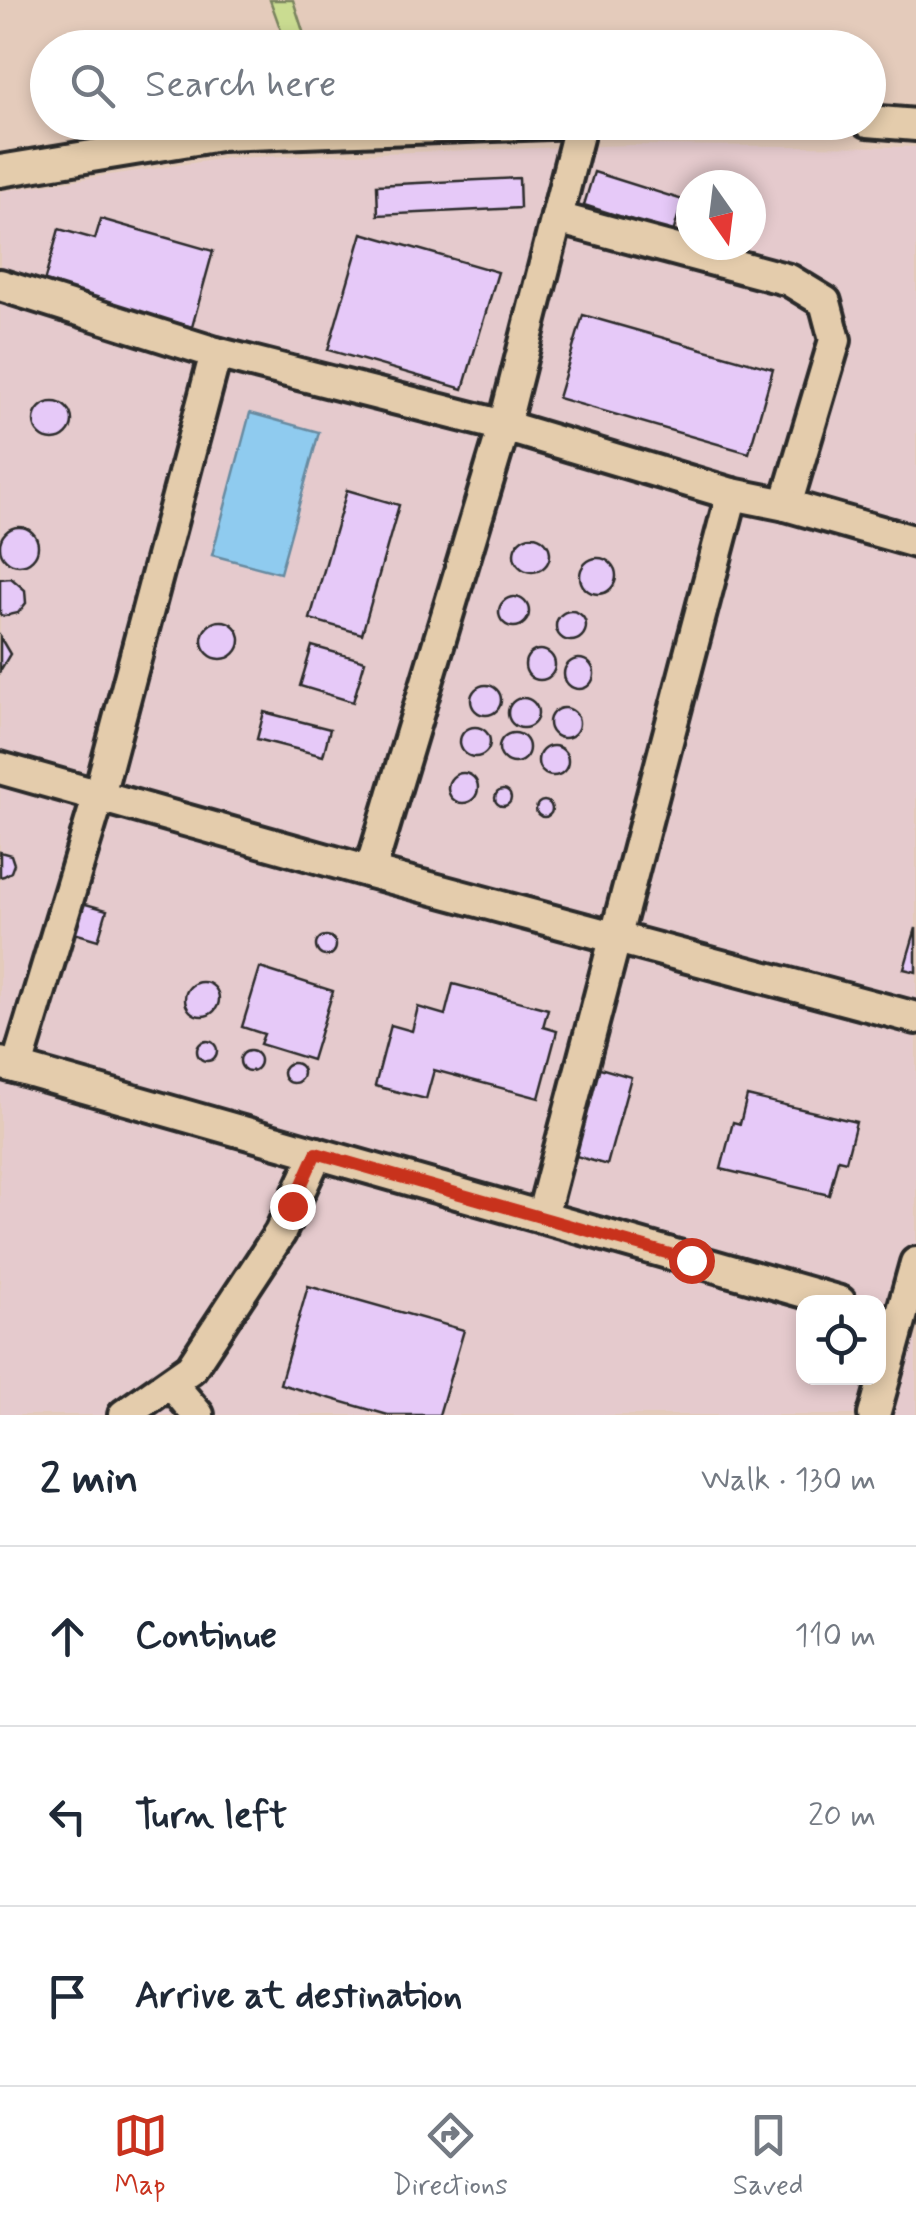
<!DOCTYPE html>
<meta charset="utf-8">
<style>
body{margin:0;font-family:Mynerve,sans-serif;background:#f6f6f7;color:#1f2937}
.controls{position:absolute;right:30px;bottom:30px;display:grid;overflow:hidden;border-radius:20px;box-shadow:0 5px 15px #0003}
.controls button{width:90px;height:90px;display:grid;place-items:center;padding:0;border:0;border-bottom:2px solid #e0e1e3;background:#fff;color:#1f2937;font:50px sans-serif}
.compass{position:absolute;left:676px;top:170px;width:90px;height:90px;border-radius:50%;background:#fff;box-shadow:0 5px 15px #0003;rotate:166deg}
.stop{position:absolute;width:30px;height:30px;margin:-22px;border:8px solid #c8321e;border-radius:50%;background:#fff}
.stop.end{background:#c8321e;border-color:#fff;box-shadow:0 2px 10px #0008}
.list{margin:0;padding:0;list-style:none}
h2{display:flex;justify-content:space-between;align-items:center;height:130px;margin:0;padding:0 40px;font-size:42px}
h2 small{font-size:32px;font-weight:400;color:#747a83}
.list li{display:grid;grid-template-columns:65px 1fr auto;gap:30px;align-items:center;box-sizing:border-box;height:180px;padding:0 40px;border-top:2px solid #e0e1e3}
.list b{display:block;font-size:38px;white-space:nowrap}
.list em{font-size:32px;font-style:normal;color:#747a83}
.icon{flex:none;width:55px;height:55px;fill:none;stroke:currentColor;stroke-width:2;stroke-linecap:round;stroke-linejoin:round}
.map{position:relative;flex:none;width:916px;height:1415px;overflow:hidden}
.search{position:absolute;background:#fff;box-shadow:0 5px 15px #0003;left:30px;right:30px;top:30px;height:110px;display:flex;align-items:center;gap:25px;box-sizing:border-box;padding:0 35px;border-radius:55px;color:#747a83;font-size:38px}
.sheet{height:670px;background:#fff}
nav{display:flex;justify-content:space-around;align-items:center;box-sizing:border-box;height:140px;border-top:2px solid #e0e1e3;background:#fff;font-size:28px;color:#747a83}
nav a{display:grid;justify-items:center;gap:5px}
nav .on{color:#c8321e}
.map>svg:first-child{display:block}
</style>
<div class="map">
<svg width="916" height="1415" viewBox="0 0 916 1415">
<rect width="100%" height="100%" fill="#e4cbbb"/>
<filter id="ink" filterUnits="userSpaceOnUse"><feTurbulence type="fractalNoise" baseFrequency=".01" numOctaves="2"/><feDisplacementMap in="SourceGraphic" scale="20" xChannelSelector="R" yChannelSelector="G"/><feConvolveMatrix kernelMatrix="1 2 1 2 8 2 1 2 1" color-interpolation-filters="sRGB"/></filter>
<g filter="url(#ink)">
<path fill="#e5cacd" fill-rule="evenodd" d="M 632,145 L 916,147 L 916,1415 L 0,1415 L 0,191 L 227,158 ZM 691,185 L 751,185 L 751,245 L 691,245 ZM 804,1302 L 878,1302 L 878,1378 L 804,1378 Z"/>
<polygon fill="#cadc91" stroke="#7a845e" stroke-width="2.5" points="270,0 293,0 308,47 287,47"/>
<polygon fill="#8fcbef" stroke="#678ba1" stroke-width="2.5" points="250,413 319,432 280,573 212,555"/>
<g fill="#e6c9f8" stroke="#2b2b2b" stroke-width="2.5">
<polygon points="594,172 683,200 673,233 584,205"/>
<polygon points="519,178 520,208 378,215 377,185"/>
<polygon points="101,219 213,251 192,327 43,286 59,229 95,239"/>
<polygon points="362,233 498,272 463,389 328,350"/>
<polygon points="583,315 773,369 749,453 558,398"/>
<circle cx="53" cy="421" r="19"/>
<polygon points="347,490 399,505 362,634 310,619"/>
<circle cx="19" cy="546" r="19"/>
<circle cx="532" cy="554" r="18"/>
<circle cx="598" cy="576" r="18"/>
<polygon points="11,578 25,590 26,603 18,613 5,616 0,615 0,579"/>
<circle cx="514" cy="612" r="15"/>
<circle cx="571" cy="626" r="15"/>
<circle cx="221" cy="640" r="19"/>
<polygon points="0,637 10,654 0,671"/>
<polygon points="312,646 365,661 353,702 300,686"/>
<circle cx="540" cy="665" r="15"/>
<circle cx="579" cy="674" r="15"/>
<circle cx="486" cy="700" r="15"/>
<circle cx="523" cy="713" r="15"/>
<circle cx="564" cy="723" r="15"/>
<polygon points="264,712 330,729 323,756 257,739"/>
<circle cx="475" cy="742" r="15"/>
<circle cx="514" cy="748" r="15"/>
<circle cx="553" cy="761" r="15"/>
<circle cx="463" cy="788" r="15"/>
<circle cx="503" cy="798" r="8"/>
<circle cx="544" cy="809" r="8"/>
<polygon points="0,852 11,855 14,864 11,872 4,876 0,877"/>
<polygon points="82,903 107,910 98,940 74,933"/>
<polygon points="916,928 916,972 904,969"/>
<circle cx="326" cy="946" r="10"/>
<polygon points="260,968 333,991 312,1060 260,1044 264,1034 242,1027"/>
<circle cx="202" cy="999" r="17"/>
<polygon points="453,984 548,1009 543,1027 557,1031 539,1098 434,1070 426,1099 375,1086 391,1025 412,1031 418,1007 445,1015"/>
<circle cx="207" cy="1051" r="10"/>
<circle cx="250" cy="1061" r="10"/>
<circle cx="293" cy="1073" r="10"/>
<polygon points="593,1066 631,1077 607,1165 569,1154"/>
<polygon points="747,1096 856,1122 846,1161 838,1159 829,1195 721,1169 733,1122 740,1124"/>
<polygon points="308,1286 464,1330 439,1415 388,1415 280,1384"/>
</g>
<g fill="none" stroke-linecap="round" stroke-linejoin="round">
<defs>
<g id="minor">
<polyline points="868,121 916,125"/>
<polyline points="0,171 220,135 576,122"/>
<polyline points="557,218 789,280 825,302 835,340 786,505"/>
<polyline points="0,285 216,353 504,426 732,494 786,505 916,542"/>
<polyline points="0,768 370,872 916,1018"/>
<polyline points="370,872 504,426 581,122"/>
<polyline points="0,1063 840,1302"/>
<polyline points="17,1067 99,795 216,353"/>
<polyline points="542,1217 732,494"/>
<polyline points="171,1383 198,1415"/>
<polyline points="124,1415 191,1368 280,1233 317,1153"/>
<polyline points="874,1415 916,1263"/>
</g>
</defs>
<use href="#minor" stroke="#2b2b2b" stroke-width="38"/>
<use href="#minor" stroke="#e4ccac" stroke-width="30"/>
</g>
</g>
<g fill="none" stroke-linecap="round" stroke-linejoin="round" filter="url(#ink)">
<polyline stroke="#c8321e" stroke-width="12" points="292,1206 316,1153 691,1260"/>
</g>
</svg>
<div class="controls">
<button><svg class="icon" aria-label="locate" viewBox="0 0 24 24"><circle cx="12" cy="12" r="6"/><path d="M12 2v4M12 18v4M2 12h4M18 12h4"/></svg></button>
</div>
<svg class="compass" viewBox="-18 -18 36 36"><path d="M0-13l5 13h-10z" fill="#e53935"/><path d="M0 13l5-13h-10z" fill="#747a83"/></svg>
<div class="stop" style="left:691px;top:1260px"></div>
<div class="stop end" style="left:292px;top:1206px"></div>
<div class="search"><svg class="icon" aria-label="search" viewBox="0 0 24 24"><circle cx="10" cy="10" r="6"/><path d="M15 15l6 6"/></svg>Search here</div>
</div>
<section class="sheet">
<h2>2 min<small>Walk · 130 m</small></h2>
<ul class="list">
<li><svg class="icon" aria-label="ahead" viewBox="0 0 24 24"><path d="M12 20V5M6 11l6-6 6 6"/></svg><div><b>Continue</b></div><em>110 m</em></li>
<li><svg class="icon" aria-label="left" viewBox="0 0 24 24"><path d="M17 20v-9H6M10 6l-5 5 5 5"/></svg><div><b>Turn left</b></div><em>20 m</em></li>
<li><svg class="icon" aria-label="arrive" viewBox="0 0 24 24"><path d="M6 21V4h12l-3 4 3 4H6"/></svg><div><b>Arrive at destination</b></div></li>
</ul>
</section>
<nav>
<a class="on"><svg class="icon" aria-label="map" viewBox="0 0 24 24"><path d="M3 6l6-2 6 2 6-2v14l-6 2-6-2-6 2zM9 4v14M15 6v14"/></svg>Map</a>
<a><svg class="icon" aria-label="directions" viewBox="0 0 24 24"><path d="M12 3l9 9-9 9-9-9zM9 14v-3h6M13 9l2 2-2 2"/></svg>Directions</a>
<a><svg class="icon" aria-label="saved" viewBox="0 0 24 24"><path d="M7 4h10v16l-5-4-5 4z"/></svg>Saved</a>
</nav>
